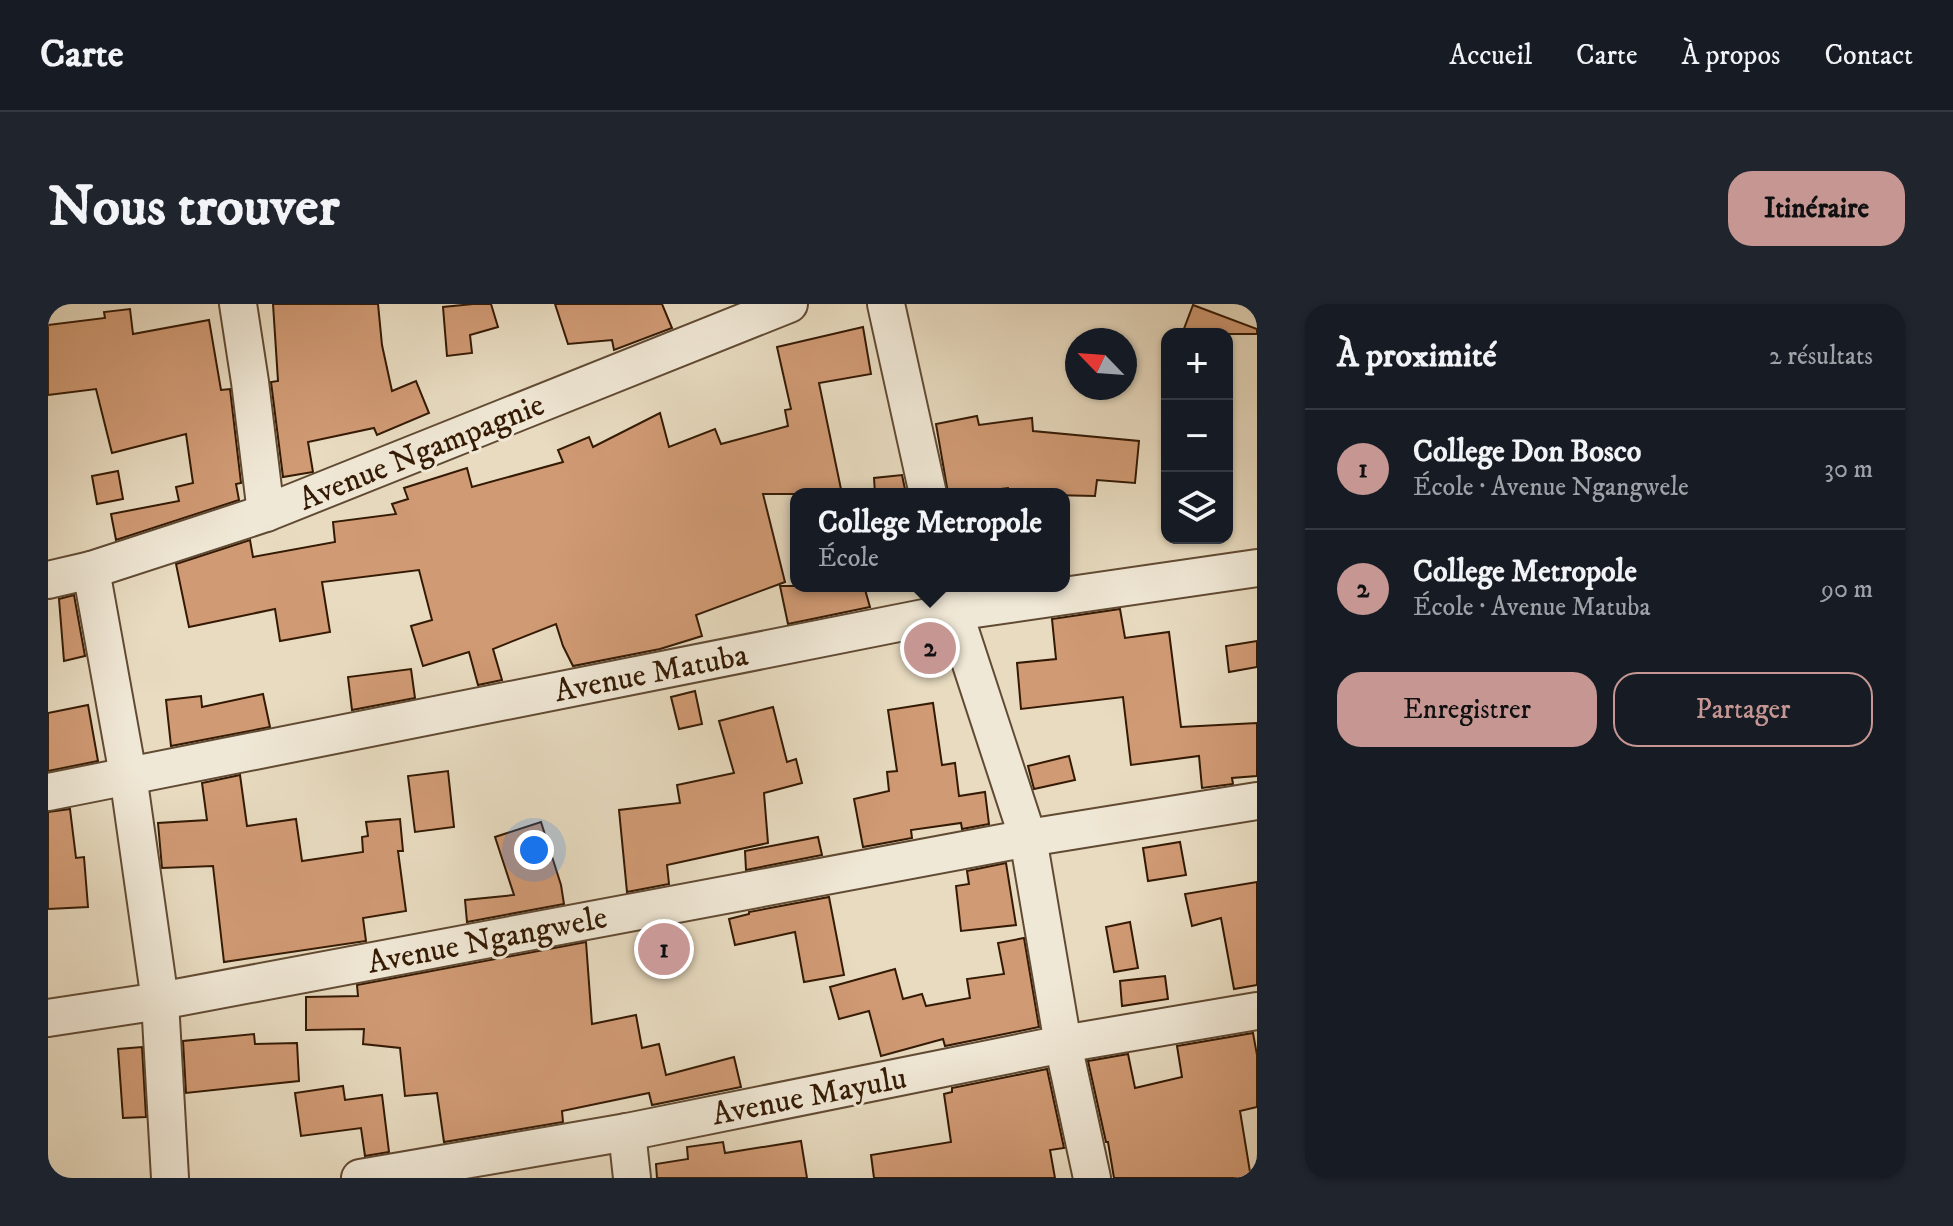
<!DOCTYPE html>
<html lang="fr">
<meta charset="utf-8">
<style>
body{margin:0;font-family:"IM FELL DW Pica",serif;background:#20242c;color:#f1f3f6}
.controls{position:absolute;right:24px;top:24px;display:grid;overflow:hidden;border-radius:16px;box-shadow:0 2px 6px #0004}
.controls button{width:72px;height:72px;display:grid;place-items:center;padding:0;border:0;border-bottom:2px solid #363941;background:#171b24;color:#f1f3f6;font:40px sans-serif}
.compass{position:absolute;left:1017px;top:24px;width:72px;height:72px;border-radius:50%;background:#171b24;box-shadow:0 2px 6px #0004;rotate:295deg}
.you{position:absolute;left:486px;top:546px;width:28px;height:28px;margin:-20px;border:6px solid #fff;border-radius:50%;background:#1a73e8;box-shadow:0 0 0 12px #1a73e833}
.badge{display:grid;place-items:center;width:52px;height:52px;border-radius:50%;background:#c59692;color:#111;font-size:26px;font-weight:700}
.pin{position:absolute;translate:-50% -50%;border:4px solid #fff;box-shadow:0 2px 8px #0006}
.popup{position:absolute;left:742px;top:184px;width:280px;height:104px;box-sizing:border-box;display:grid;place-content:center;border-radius:16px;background:#171b24;filter:drop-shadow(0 2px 6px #0005);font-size:26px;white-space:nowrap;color:#9ea1a6}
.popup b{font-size:30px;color:#f1f3f6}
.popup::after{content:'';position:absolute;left:50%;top:100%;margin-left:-16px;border:16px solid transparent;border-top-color:#171b24}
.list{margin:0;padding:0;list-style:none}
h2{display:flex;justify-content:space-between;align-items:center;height:104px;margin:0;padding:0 32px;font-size:34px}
h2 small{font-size:26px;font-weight:400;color:#9ea1a6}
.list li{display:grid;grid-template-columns:52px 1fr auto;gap:24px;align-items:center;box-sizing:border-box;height:120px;padding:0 32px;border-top:2px solid #363941}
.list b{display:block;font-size:30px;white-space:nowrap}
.list p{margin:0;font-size:26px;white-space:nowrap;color:#9ea1a6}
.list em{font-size:26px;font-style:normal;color:#9ea1a6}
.actions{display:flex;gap:16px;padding:24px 32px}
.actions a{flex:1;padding:18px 0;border:2px solid #c59692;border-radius:24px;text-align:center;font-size:28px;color:#c59692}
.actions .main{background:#c59692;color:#111}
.icon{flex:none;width:44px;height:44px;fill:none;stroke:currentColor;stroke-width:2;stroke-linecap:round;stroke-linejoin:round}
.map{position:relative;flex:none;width:1209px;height:874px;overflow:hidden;border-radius:24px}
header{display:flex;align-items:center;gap:48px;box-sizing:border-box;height:112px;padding:0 40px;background:#171b24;border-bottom:2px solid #363941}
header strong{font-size:38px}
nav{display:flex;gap:44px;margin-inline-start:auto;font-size:28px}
.intro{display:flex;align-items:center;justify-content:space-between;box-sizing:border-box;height:192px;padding:0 48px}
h1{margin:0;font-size:56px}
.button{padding:20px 36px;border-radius:24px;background:#c59692;color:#111;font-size:28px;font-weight:700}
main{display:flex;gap:48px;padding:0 48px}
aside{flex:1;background:#171b24;border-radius:24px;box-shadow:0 2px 6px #0004}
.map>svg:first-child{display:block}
</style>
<header>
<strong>Carte</strong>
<nav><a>Accueil</a><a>Carte</a><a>À propos</a><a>Contact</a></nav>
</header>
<div class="intro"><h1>Nous trouver</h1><a class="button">Itinéraire</a></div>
<main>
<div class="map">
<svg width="1209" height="874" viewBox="0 0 1209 874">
<rect width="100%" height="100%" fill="#e8dbc0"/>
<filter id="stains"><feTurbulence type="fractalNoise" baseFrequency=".0025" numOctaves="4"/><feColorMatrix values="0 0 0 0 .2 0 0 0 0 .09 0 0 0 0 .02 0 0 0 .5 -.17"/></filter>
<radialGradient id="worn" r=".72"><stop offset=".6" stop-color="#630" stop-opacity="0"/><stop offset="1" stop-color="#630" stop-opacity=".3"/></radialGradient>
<g fill="#d09a74" stroke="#341a04" stroke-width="2">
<polygon points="225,0 330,0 334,41 344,87 368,77 381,109 329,131 326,124 260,138 265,168 235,173 223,78 230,77"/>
<polygon points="425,0 443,0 450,23 422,31 424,49 399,52 395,3"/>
<polygon points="507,0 614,0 624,24 566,46 564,36 520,40"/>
<polygon points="1145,1 1209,25 1209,30 1134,30"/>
<polygon points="82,5 85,30 161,16 173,86 182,85 193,179 188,180 191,196 68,236 63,210 131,197 128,183 145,179 138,130 64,149 48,85 0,91 0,21 57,14 56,8"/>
<polygon points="815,23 823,70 771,79 794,190 715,190 737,278 648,311 654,332 612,345 525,362 515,342 508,320 445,345 454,376 430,381 421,348 375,362 363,322 384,316 371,266 274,278 282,328 232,337 227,305 141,323 128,260 202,236 205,253 287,238 285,218 348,210 344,200 360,195 356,184 419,164 424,183 515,158 510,146 541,133 545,143 612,109 621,143 667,125 673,140 740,122 737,106 743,105 729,43"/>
<polygon points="929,112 931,121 984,114 985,127 1091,137 1087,179 1049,176 1047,192 961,190 960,184 918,189 918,186 900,189 888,120"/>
<polygon points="70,167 75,195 49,200 44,172"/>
<polygon points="854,171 858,190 827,190 826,174"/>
<polygon points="732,282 816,282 822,303 740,320"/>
<polygon points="26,291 37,352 16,357 11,295"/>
<polygon points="1072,305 1077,334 1121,328 1133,423 1209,419 1209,472 1184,474 1185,480 1154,484 1151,452 1083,461 1075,393 973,405 969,359 1008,355 1004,315"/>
<polygon points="1209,337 1209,363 1181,368 1178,342"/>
<polygon points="363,365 367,394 304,406 300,373"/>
<polygon points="647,387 654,420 631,425 623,393"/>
<polygon points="215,390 222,423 123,442 118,396 153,392 154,403"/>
<polygon points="885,399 894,461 907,459 911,492 937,488 941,520 914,525 913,519 863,526 864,534 815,543 806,495 841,487 839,468 849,467 840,406"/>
<polygon points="40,401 50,457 0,467 0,409"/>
<polygon points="725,403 739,458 748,455 754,479 716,489 720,539 619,561 621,580 579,588 571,506 632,499 629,481 686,469 671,417"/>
<polygon points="1021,452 1027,476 986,485 980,462"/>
<polygon points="400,467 406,523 367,528 360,472"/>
<polygon points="192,471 199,522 248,515 254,557 315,548 314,533 320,532 318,518 352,515 355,547 350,547 358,607 315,614 318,637 176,658 165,562 114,564 110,519 159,516 154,479"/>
<polygon points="22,505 28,554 36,553 40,603 0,605 0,508"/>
<polygon points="493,518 513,581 516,600 419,618 417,596 466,591 447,533"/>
<polygon points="770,533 774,551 698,566 697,547"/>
<polygon points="1132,538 1138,571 1100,577 1095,544"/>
<polygon points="958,559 968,621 913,627 908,582 921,580 919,567"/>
<polygon points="1209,578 1209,681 1186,685 1173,614 1144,622 1137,590"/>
<polygon points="781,593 796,671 756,678 747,628 687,641 681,615 701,610 701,608"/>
<polygon points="1082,618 1090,664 1066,668 1058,623"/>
<polygon points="976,634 991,723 897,742 895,735 833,752 821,707 791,715 782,683 847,665 855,695 874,690 878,702 922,694 919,675 956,670 950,639"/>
<polygon points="538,638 544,720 588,711 594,744 611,740 618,771 686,753 693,783 604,801 601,789 514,807 515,818 396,838 389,789 357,792 352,744 315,740 316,725 258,726 258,693 310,692 309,681"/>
<polygon points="1117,672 1120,695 1074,702 1072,677"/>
<polygon points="1205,729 1209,751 1209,803 1192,807 1203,874 1066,874 1060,838 1058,838 1040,757 1080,750 1087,784 1134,773 1129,742"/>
<polygon points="206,730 207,740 249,739 251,777 138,789 135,737"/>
<polygon points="94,743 98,813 75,814 70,745"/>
<polygon points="999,765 1016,844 1002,846 1007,874 826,874 823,851 903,838 896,790 904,788 904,784"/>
<polygon points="295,782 297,796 334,791 341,848 317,852 313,824 253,832 247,789"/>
<polygon points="753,837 759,874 609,874 608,860 640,855 639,843 675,838 677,849"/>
</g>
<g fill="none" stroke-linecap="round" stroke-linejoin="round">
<defs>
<g id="minor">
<polyline points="190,0 202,78 218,209"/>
<polyline points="838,0 880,190"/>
<polyline points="43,266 80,471 112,697 122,874"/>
<polyline points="0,276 43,266 218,209 741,0"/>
<polyline points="900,282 906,308 980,534 1015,740 1044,874"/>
<polyline points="0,488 906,308 1209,264"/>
<polyline points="0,714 112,697 980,534 1209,497"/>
<polyline points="579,828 584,874"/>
<polyline points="312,874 579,828 1015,740 1209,707"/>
</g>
</defs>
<use href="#minor" stroke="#614a33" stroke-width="40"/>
<use href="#minor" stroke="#f0e8d6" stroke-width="36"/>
</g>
<g text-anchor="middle" stroke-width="6" stroke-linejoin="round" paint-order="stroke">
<g font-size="32" fill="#341a04" stroke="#f0e8d6">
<text transform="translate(373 147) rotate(-22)" y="11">Avenue Ngampagnie</text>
<text transform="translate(603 368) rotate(-11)" y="11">Avenue Matuba</text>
<text transform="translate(439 635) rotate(-11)" y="11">Avenue Ngangwele</text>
<text transform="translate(761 791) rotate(-11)" y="11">Avenue Mayulu</text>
</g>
</g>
<rect width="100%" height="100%" filter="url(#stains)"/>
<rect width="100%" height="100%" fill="url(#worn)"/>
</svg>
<div class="controls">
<button>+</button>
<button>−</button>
<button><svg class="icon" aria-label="layers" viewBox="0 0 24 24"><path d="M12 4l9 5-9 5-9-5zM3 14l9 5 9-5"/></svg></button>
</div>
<svg class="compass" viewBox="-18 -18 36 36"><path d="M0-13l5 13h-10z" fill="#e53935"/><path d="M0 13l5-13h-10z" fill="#9ea1a6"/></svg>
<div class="you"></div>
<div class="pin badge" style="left:616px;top:645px">1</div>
<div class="pin badge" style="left:882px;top:344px">2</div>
<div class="popup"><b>College Metropole</b>École</div>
</div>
<aside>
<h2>À proximité<small>2 résultats</small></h2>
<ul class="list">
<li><span class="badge">1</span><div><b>College Don Bosco</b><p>École · Avenue Ngangwele</p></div><em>30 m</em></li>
<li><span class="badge">2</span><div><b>College Metropole</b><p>École · Avenue Matuba</p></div><em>90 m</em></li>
</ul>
<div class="actions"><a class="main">Enregistrer</a><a>Partager</a></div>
</aside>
</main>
